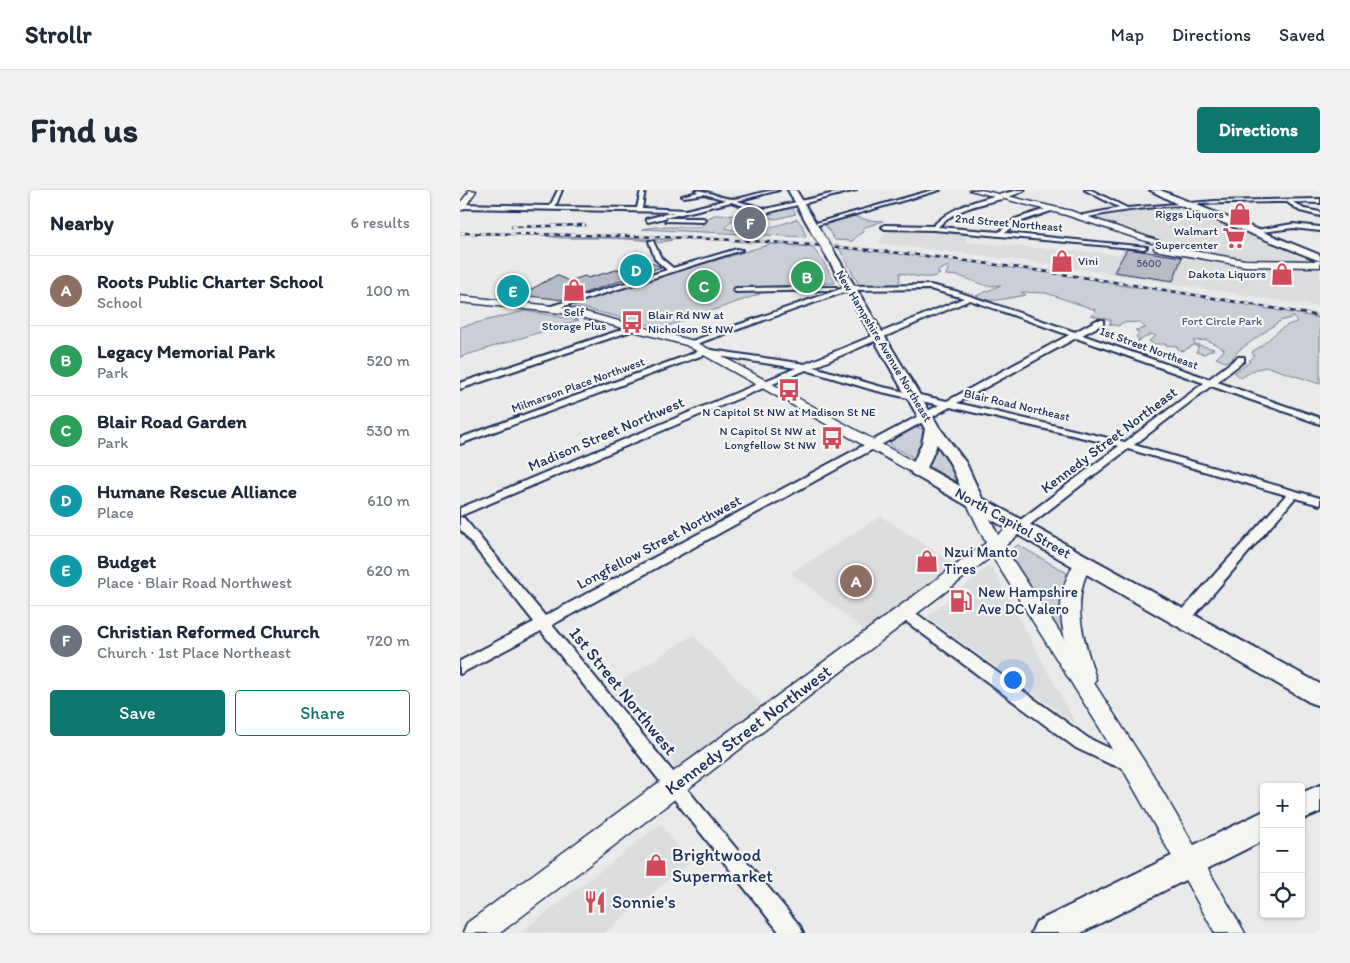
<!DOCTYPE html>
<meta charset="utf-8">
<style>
body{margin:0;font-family:Itim,sans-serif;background:#f2f2f3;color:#1f2937}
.controls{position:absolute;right:15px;bottom:15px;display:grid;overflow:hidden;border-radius:5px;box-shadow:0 1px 4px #0004}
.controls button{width:45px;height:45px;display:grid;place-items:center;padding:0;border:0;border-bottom:1px solid #e0e1e3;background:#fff;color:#1f2937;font:25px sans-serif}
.you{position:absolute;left:552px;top:489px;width:18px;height:18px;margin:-12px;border:4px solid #fff;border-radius:50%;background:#1a73e8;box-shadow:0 0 0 8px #1a73e833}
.badge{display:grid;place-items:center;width:32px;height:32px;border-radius:50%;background:#0f766e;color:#fff;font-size:16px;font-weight:700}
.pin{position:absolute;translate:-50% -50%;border:2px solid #fff;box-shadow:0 1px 5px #0006}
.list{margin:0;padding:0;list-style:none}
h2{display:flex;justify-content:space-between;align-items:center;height:65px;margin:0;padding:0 20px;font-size:21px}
h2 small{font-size:16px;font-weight:400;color:#747a83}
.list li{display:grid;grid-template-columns:32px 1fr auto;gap:15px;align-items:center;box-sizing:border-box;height:70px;padding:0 20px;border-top:1px solid #e0e1e3}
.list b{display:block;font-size:19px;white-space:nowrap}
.list p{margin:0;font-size:16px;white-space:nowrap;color:#747a83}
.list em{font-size:16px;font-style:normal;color:#747a83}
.actions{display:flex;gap:10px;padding:15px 20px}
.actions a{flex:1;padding:11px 0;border:1px solid #0f766e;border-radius:5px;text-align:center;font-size:18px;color:#0f766e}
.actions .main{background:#0f766e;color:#fff}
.icon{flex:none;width:28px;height:28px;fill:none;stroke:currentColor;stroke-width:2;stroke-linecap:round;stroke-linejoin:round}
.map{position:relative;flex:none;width:860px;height:743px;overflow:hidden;border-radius:5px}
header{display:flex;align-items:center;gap:30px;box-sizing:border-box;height:70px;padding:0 25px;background:#fff;border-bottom:1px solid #e0e1e3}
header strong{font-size:24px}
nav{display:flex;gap:28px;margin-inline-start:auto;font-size:18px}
.intro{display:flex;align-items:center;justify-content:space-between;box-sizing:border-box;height:120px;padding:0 30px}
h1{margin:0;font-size:35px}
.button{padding:12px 22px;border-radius:5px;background:#0f766e;color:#fff;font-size:18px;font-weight:700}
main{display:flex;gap:30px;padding:0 30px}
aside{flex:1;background:#fff;border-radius:5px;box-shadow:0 1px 4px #0004}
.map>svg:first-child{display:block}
</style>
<header>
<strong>Strollr</strong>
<nav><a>Map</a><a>Directions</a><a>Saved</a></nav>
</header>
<div class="intro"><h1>Find us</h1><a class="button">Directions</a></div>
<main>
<aside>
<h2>Nearby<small>6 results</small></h2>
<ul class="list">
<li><span class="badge" style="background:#8d6e63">A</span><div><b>Roots Public Charter School</b><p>School</p></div><em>100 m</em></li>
<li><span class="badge" style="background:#2e9e5b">B</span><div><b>Legacy Memorial Park</b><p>Park</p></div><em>520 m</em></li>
<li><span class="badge" style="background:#2e9e5b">C</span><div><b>Blair Road Garden</b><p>Park</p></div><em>530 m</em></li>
<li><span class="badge" style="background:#0f9aa8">D</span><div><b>Humane Rescue Alliance</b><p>Place</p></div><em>610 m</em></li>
<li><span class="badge" style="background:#0f9aa8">E</span><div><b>Budget</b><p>Place · Blair Road Northwest</p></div><em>620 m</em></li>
<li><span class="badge" style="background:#6b7280">F</span><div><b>Christian Reformed Church</b><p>Church · 1st Place Northeast</p></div><em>720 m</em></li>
</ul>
<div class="actions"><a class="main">Save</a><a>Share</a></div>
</aside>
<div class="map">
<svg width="860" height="743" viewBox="0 0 860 743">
<rect width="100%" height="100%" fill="#e9eae9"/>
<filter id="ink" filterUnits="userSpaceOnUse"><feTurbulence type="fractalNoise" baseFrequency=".02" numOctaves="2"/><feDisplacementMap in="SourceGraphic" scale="10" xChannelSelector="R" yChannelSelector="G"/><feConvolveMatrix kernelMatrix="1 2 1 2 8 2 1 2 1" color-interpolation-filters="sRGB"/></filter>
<g filter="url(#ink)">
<g fill="#dadcde">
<polygon points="720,16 827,61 842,69 779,69 743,63 628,28 651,23"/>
<polygon points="430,39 509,43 505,52 652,64 661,64 663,56 750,69 860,75 860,117 569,71 418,53"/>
<polygon points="421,326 494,374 406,441 331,383"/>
<polygon points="528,377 532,378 616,534 467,427"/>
<polygon points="233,445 303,516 219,580 152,497"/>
<polygon points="201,634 230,672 144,743 60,743"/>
</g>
<g fill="#caced5" stroke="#727e9a">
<path d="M 332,17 L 336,24 L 316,29 L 306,27 L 294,30 L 272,30 L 265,38 C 287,45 318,36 337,29 L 342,35 L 346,47 L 182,39 L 195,37 L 241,37 L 246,29 L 254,25 L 295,26 Z"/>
<polygon points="393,26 408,30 423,31 403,38 403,41 392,51 375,50 365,35"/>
<polygon points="86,46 212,50 199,53 196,51 150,48 101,48"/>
<polygon points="311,54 352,57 363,71 375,93 297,97 300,104 202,138 107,114"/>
<path d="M 379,58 L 483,68 L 644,91 L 638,91 L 670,97 L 687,97 L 860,128 L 860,194 L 808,177 L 796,179 L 781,188 L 774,183 L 790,172 L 789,171 L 794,166 L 792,162 C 808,153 819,135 837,132 L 834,127 L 820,131 L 778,161 L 771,170 L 765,172 L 756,168 L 763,162 L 764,159 L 747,150 L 733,151 L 735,154 L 754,159 L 744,164 L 736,162 L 739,157 L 734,155 L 723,161 L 719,160 L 716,156 L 705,155 L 706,154 L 694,154 L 689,151 L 696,146 L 691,144 L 677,152 L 679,149 L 676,147 L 679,143 L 675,140 L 686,138 L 679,132 L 661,133 L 659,136 L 649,134 L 652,131 L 631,125 L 636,120 L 586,103 L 561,102 L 566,105 C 550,107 531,115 516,106 L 541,95 L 527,96 L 499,86 L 486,85 L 489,76 L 477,81 L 480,84 C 468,91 452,85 440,83 L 439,96 L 399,95 Z"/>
<polygon points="64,121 119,130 0,167 0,137"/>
<polygon points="457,237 463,239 465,247 456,269 430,255 431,251"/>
<polygon points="478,251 501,292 491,289 467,275 477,252"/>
<path d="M 558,355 L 607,383 C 600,408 601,433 607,459 L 547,363 Z"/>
</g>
<g fill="#b6bbc6" stroke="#1b2f5e">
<polygon points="667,59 722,67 713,91 654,82"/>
<polygon points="187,71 201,77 104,110 61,105 97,85 109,91 125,86 128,88"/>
</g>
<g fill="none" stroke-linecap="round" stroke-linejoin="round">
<defs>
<g id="street">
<path d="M 98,0 L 102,0 L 95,17 L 177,18 L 181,0 L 185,0 L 182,18 L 226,20 L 266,10 L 244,4 L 224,7 L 222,6 L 238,2 L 235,0 C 248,0 260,9 273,9 C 288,8 303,0 319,0 L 277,11 L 306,19 L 388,0 L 396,0 L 306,23 L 271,12 L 188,32 L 186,29 L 214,22 L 0,18 L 0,14 L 90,16 Z"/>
<polygon points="473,0 480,0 354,36 349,35"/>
<path d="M 558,0 L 565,0 C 537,15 503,11 478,37 L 539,42 L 555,29 L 592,17 L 594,20 L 559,32 L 545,43 L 687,57 L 684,59 L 474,40 L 425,39 L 422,37 L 425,35 L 473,36 C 495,13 528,8 558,0 Z"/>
<path d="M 625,0 L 631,0 L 667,18 L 755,11 L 860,9 L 860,13 L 833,12 L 844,19 L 860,22 L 860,26 L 840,21 L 827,12 L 818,12 C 753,13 684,14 620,29 L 618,26 L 660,18 Z"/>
<polygon points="208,28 243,28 246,30 243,32 206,31"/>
<polygon points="833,34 860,37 860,41 833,38 793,43 790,41"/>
<polygon points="189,51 193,51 201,68 213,78 277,59 282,60 92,120 85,118 207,80 195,69"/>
<path d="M 470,95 L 495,101 L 615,142 L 637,130 L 643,130 L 643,134 L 622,145 L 749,189 L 778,167 L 784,167 L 784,171 L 757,192 L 860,228 L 860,234 L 751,196 L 674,255 L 860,308 L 860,315 L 835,308 L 728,433 L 718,433 L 716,429 L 718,425 L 826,305 L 668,259 L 563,340 L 555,340 L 553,337 L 555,334 L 659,256 L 490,217 L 92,435 L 340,736 L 343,743 L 320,743 L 81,441 L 0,484 L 0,471 L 74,432 L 0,339 L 0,327 L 4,328 L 85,426 L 479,215 L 413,200 L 346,180 L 0,326 L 0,318 L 336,178 L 246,164 L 0,254 L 0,248 L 245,159 L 345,174 L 504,108 L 470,99 L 390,100 L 233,155 L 226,153 L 389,96 ZM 510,110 L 609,145 L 487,211 L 418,196 L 354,177 ZM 616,148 L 744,193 L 665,252 L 497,213 Z"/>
<polygon points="376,97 377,98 374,100 276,102 273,100 276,98"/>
<polygon points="173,136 180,138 0,199 0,193"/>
<polygon points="445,418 450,419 628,548 653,560 676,567 678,572 676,577 670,580 650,574 616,558 440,427 438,423 440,419"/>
</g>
<g id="secondary">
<polygon points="8,0 16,1 3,20 0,20 0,13 9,2"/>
<polygon points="510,0 521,0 611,21 699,51 692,53 606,25"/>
<polygon points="698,55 785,70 860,71 860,77 785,76 695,60 694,58"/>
<polygon points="0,106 110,118 234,151 463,277 465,280 463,283 453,283 226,155 110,124 0,112"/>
<path d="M 514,307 L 520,309 L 522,312 L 538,345 C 546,338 554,330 565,333 L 567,337 L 544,357 L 605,450 C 598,418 599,397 617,369 L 623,367 L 629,369 L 632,373 C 609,411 624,450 636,489 L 634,493 L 693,585 L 785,743 L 755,743 L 641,540 L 532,366 L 40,743 L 3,743 L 7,733 L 526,353 L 506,312 L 508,309 Z"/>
</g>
<g id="primary">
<polygon points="328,0 336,0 360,40 358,42 352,42"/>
<polygon points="690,0 700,0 860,65 860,71 721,16"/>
<path d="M 368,57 L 373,60 L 479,237 L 506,273 L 522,308 L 860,494 L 860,516 L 851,513 L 452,284 L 450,280 L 462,253 L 465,239 L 363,60 ZM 477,254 L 490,273 L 500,296 L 467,278 Z"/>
<polygon points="860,595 860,622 841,630 841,603"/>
<polygon points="804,621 804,650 621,743 571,743 576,732"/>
</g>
</defs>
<use href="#street" stroke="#1b2f5e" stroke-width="4"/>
<use href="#secondary" stroke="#1b2f5e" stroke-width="3"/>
<use href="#primary" stroke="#1b2f5e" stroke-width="4"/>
<use href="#street" fill="#f6f6f2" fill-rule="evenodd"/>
<use href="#secondary" fill="#f6f6f2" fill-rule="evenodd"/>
<use href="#primary" fill="#f6f6f2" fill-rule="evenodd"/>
<defs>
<g id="rail">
<polyline points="52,37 125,35"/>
<path d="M 0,43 C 126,45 252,46 378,57 C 540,71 700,99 860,126"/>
</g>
</defs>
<use href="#rail" stroke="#1b2f5e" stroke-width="2.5"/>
<use href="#rail" stroke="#f6f6f2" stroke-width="2" stroke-dasharray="5" stroke-linecap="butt"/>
<defs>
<polyline id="primary-bridge" points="355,40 368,60"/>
</defs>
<use href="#primary-bridge" stroke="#1b2f5e" stroke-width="11" stroke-linecap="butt"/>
<use href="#primary-bridge" stroke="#f6f6f2" stroke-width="9"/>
</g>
</g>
<defs>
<symbol id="shop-bare" viewBox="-9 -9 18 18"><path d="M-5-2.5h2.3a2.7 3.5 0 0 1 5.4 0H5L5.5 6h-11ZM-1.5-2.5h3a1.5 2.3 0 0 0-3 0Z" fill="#d1495b" stroke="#f6f6f2" stroke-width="2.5" paint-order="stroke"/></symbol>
<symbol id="supermarket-bare" viewBox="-9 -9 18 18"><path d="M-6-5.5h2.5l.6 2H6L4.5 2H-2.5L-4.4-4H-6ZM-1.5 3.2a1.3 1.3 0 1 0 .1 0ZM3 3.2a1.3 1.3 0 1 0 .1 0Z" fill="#d1495b" stroke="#f6f6f2" stroke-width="2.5" paint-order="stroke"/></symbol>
<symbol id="bus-bare" viewBox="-9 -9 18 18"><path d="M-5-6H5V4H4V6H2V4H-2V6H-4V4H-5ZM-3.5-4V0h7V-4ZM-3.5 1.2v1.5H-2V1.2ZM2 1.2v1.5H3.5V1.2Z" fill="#d1495b" stroke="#f6f6f2" stroke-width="2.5" paint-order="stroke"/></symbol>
<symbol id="fuel-bare" viewBox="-9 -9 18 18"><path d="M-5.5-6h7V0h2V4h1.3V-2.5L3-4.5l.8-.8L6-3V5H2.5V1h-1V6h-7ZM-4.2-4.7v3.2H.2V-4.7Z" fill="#d1495b" stroke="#f6f6f2" stroke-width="2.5" paint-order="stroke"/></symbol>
<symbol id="restaurant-bare" viewBox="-9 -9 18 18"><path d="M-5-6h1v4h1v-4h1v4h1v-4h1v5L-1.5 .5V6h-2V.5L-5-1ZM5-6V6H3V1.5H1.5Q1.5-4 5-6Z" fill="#d1495b" stroke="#f6f6f2" stroke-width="2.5" paint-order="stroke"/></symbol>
</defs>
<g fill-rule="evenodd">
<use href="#shop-bare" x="764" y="8" width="32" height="32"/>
<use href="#supermarket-bare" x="758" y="32" width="32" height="32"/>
<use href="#shop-bare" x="586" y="55" width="32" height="32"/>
<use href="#shop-bare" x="806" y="68" width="32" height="32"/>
<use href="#shop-bare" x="98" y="84" width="32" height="32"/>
<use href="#bus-bare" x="156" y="116" width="32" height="32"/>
<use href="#bus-bare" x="313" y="184" width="32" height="32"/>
<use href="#bus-bare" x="356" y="232" width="32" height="32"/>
<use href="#shop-bare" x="451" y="355" width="32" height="32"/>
<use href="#fuel-bare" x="485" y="395" width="32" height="32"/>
<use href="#shop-bare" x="180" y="659" width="32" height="32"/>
<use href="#restaurant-bare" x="119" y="696" width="32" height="32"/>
</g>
<g text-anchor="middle" stroke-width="4.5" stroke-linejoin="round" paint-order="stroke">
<g font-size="11" fill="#425278">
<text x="689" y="77">5600</text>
</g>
<g font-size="12" fill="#1b2f5e" stroke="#f6f6f2" text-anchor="end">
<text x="764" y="28">Riggs Liquors</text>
<text x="758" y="45">Walmart<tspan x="758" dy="14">Supercenter</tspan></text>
<text x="618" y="75" text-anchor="start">Vini</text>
<text x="806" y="88">Dakota Liquors</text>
<text x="114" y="126" text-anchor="middle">Self<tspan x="114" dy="14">Storage Plus</tspan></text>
<text x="188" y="129" text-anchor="start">Blair Rd NW at<tspan x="188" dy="14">Nicholson St NW</tspan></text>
<text x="329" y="226" text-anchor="middle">N Capitol St NW at Madison St NE</text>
<text x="356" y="245">N Capitol St NW at<tspan x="356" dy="14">Longfellow St NW</tspan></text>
</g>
<g font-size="12" fill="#1b2f5e" stroke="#f6f6f2">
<text transform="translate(549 33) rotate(5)" y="4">2nd Street Northeast</text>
<text transform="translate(424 156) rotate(59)" y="4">New Hampshire Avenue Northeast</text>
<text transform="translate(689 158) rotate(20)" y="4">1st Street Northeast</text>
<text transform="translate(118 195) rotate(-20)" y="4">Milmarson Place Northwest</text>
<text transform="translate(557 215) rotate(13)" y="4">Blair Road Northeast</text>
</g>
<g font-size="12" fill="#47577c" stroke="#f6f6f2">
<text x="762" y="135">Fort Circle Park</text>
</g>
<g font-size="15" fill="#1b2f5e" stroke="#f6f6f2">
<text transform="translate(146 244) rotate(-23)" y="5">Madison Street Northwest</text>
<text transform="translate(649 250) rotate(-37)" y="5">Kennedy Street Northeast</text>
<text transform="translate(553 333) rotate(29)" y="5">North Capitol Street</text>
<text transform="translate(199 352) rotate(-28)" y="5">Longfellow Street Northwest</text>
</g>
<g font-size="15" fill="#1b2f5e" stroke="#f6f6f2" text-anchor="start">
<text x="484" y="367">Nzui Manto<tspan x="484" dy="17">Tires</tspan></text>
<text x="518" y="407">New Hampshire<tspan x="518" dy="17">Ave DC Valero</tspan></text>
</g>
<g font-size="18" fill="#1b2f5e" stroke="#f6f6f2">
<text transform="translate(163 501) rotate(51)" y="6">1st Street Northwest</text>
<text transform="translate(288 540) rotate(-37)" y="6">Kennedy Street Northwest</text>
</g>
<g font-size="18" fill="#1b2f5e" stroke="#f6f6f2" text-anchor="start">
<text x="212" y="671">Brightwood<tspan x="212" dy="21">Supermarket</tspan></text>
<text x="152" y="718">Sonnie's</text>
</g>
</g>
</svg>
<div class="controls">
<button>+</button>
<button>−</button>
<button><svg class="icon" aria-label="locate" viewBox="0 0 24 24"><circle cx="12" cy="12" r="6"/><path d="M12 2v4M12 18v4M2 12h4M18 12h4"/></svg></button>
</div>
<div class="you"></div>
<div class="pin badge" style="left:396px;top:391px;background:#8d6e63">A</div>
<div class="pin badge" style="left:347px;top:87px;background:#2e9e5b">B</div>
<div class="pin badge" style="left:244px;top:96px;background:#2e9e5b">C</div>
<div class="pin badge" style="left:176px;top:80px;background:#0f9aa8">D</div>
<div class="pin badge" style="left:53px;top:101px;background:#0f9aa8">E</div>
<div class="pin badge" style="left:290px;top:33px;background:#6b7280">F</div>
</div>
</main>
